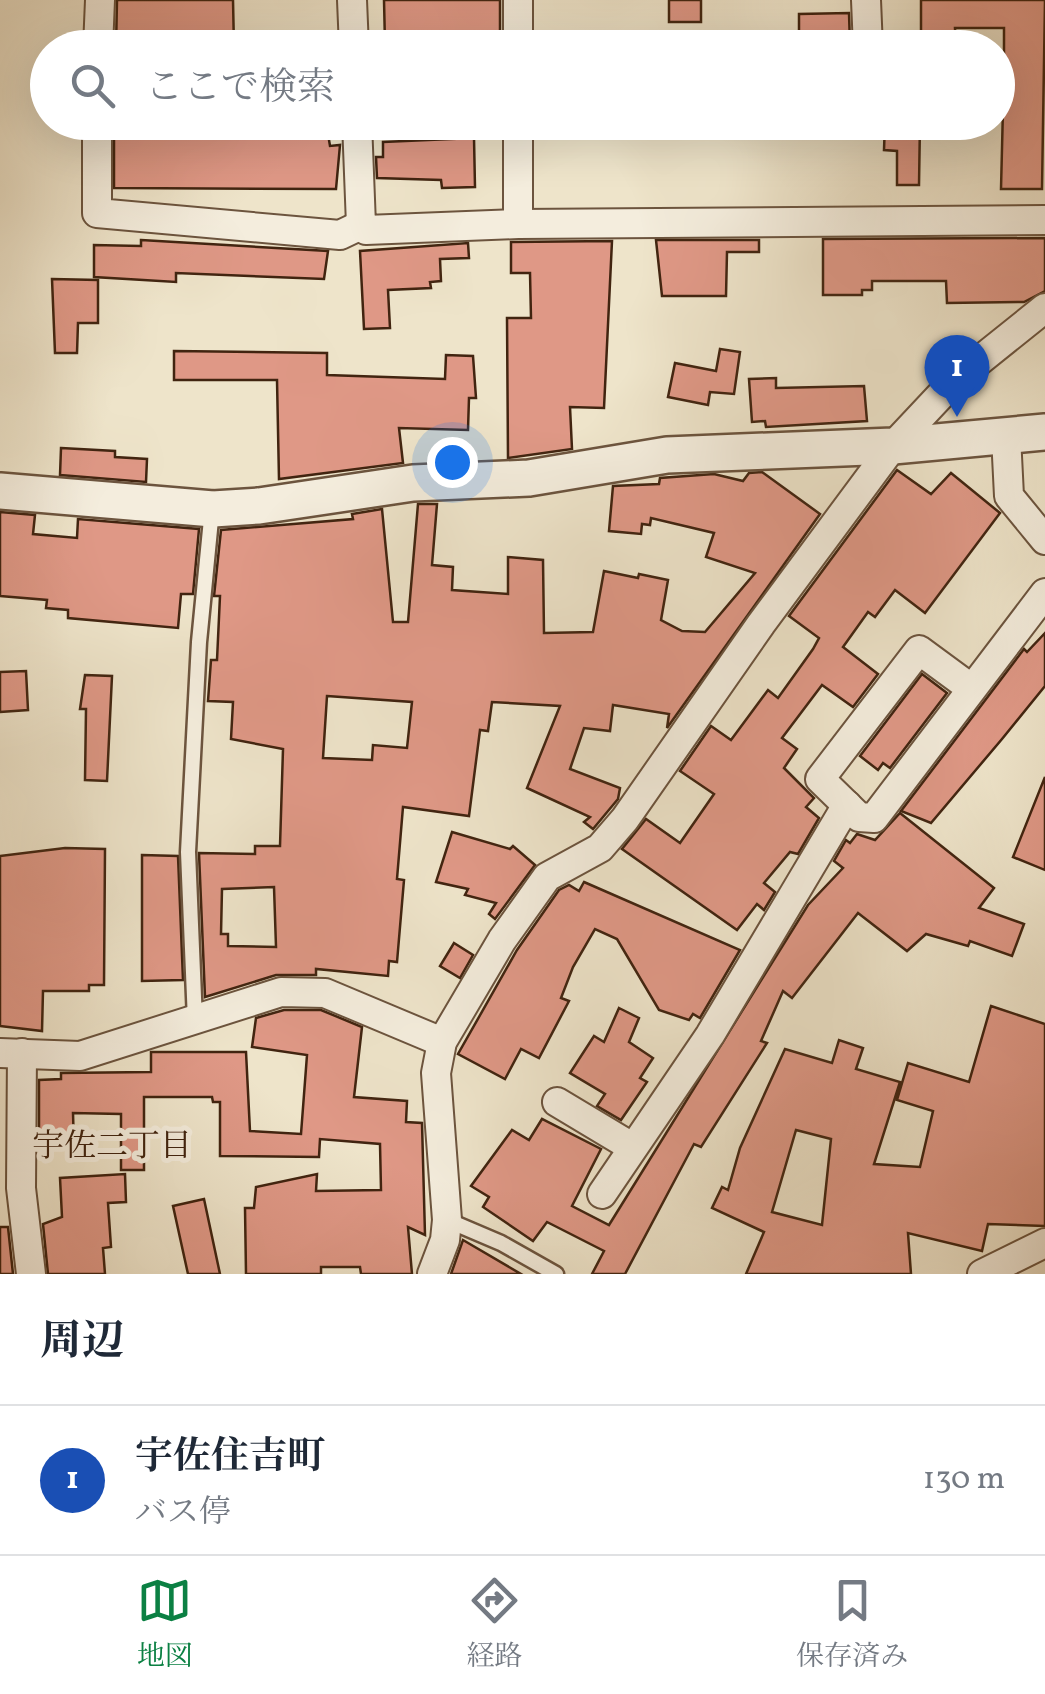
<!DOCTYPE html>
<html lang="ja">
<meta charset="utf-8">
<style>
body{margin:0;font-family:Vollkorn,"Noto Serif JP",serif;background:#f2f2f3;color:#1f2937}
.you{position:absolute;left:452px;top:462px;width:35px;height:35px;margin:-25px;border:8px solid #fff;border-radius:50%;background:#1a73e8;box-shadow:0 0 0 15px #1a73e833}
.badge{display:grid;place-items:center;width:65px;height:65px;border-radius:50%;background:#0b8043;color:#fff;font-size:32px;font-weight:700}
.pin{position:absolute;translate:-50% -82px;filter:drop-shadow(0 2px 5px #0008)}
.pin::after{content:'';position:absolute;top:52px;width:35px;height:30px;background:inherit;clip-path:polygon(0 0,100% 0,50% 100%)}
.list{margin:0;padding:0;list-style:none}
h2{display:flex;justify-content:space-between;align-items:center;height:130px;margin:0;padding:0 40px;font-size:42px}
h2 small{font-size:32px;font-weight:400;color:#747a83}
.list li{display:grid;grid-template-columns:65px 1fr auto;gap:30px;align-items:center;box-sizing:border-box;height:150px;padding:0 40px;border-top:2px solid #e0e1e3}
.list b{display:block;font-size:38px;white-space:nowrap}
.list p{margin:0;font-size:32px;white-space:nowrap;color:#747a83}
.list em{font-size:32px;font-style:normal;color:#747a83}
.icon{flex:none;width:55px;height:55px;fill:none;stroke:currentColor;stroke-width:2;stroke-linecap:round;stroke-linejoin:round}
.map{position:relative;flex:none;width:1045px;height:1274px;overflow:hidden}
.search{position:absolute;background:#fff;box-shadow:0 10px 40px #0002;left:30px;right:30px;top:30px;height:110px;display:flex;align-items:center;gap:25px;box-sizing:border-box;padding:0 35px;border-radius:55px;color:#747a83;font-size:38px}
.sheet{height:280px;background:#fff}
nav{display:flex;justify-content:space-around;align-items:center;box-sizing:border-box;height:140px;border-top:2px solid #e0e1e3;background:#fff;font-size:28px;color:#747a83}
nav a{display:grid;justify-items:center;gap:5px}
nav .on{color:#0b8043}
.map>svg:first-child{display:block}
</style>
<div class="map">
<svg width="1045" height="1274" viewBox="0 0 1045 1274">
<rect width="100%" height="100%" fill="#eee4ca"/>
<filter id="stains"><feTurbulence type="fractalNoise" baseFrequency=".002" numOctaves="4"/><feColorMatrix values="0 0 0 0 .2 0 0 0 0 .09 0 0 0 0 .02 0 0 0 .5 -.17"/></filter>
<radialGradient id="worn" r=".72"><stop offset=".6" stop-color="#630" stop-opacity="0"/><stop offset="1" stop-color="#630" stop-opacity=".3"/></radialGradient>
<g fill="#df9886" stroke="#412410" stroke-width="2.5" fill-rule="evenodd">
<polygon points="117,0 233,0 234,48 116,48"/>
<polygon points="384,0 500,0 500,48 389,48 385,44"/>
<rect x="669" y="0" width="32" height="22"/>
<polygon points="921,0 1045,0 1042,189 1001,189 1003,108 998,108 998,82 1004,82 1004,28 955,28 956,48 921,48"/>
<polygon points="849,13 850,45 799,45 799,14"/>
<polygon points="114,122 326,122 330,146 340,145 336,189 114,188"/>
<polygon points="885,122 920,122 919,185 897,185 897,151 884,150"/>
<polygon points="474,138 475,187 442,188 441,180 377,178 376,157 383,157 383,142"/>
<polygon points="1045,238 1045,291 1024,302 947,303 946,281 872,281 872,290 862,290 862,295 823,295 823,239"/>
<polygon points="141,240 328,251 324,279 176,273 176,282 94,277 94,245 141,246"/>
<polygon points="656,240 759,240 759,252 727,252 726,296 662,296"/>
<polygon points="612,241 604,408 570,407 572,449 508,458 507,318 531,318 530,273 511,273 511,242"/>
<polygon points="468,243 469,258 440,259 441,281 430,282 431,288 388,290 390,328 364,329 360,251"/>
<polygon points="52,279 98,280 98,323 78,323 77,353 55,353"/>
<polygon points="720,349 740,352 734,394 710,392 708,405 668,397 675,363 716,371"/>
<polygon points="174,351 327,353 327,375 445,379 446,355 473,356 476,398 469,398 468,430 399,428 403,463 279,479 277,380 174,380"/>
<polygon points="776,378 776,388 864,386 867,421 766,427 765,421 752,422 749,379"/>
<polygon points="61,448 115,451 115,457 147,459 146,482 60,475"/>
<polygon points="897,470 931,494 951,473 1000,513 925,613 895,590 875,617 868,612 843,647 878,674 853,707 822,685 782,738 797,749 784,768 814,798 806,807 819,818 798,854 790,852 764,883 775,892 764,910 757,904 737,930 622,849 646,819 680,843 714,794 680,771 711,726 731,740 768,690 778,698 813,649 819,638 789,616"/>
<path d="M 762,472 L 820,514 L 667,728 L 669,714 L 613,705 L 610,731 L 584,728 L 570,769 L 620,788 L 618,799 L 593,829 L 584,822 L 590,817 L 527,788 L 560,706 L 492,702 L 488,731 L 480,730 L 469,816 L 403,807 L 397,879 L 404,880 L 397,962 L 389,961 L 388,976 L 316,969 L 316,975 L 276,975 L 205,997 L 199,853 L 255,854 L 255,846 L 280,846 L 283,749 L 231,739 L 233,702 L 208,701 L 211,660 L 217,660 L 220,596 L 214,596 L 221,530 L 353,519 L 352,514 L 382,509 L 393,622 L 408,622 L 418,504 L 437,504 L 432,565 L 453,567 L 452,590 L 508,594 L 508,557 L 543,560 L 544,633 L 593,632 L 604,571 L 638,578 L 639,574 L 668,580 L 661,620 L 682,631 L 705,632 L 755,573 L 706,557 L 714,533 L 651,518 L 650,525 L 642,524 L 641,534 L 609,531 L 613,486 L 659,484 L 660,478 L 714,474 L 743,481 L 749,473 ZM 327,696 L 412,702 L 407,748 L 373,745 L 372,760 L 323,758 ZM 274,887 L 276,947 L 228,946 L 228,934 L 221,934 L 222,889 Z"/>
<polygon points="0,512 35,515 33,534 77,538 78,519 199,529 193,594 181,594 178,628 68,618 68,610 46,608 47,600 0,596"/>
<polygon points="1045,633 1045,686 1002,739 931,823 901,811 1024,649 1027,652"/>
<polygon points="26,671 28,710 0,712 0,672"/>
<polygon points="922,674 947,693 890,768 883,763 878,770 860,756"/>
<polygon points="85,675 112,676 107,781 85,780 86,709 80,709"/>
<polygon points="1045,777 1045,870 1013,857"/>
<polygon points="900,813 994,888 979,908 1024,924 1012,956 970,941 968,946 926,934 907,951 858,913 792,998 783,991 761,1041 767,1043 701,1147 694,1144 625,1274 592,1274 604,1251 547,1222 533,1241 483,1207 489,1197 471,1186 512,1130 529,1140 542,1119 601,1149 572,1206 609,1225 808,905 843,868 834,861 846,840 850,843 857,834 875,840"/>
<polygon points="452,832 510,849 513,846 535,865 495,919 489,914 496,903 465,895 468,889 436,882"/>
<polygon points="65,848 105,849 104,985 89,985 89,991 43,991 42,1031 0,1026 0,856"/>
<polygon points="142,855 178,856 183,980 142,981"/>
<polygon points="584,882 740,950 700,1018 693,1014 689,1020 659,1010 617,939 595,929 573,967 561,998 569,1001 539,1058 521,1049 505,1079 458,1054 517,950 559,890 569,885 579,891"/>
<polygon points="454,943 473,955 460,978 440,966"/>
<path d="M 991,1006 L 1045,1024 L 1045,1226 L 988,1224 L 982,1251 L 908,1233 L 911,1274 L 746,1274 L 764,1232 L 712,1208 L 722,1187 L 728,1190 L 740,1148 L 785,1049 L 832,1063 L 839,1040 L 863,1048 L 856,1069 L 900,1082 L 874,1164 L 920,1167 L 933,1111 L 897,1100 L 908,1063 L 969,1082 ZM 796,1130 L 831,1139 L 822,1225 L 772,1212 Z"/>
<polygon points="619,1008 639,1018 629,1042 653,1058 640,1078 647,1082 621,1120 597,1106 605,1094 570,1073 594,1036 604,1042"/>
<polygon points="284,1010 321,1010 362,1027 354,1097 407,1101 406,1122 422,1123 425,1235 408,1227 412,1274 361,1274 360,1267 321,1267 321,1274 246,1274 245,1208 254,1208 256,1187 317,1174 316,1191 381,1190 380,1144 320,1139 319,1157 220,1156 220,1102 213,1102 212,1097 144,1097 144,1170 121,1170 121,1114 73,1113 74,1148 39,1148 39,1080 61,1079 61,1073 151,1072 151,1052 246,1052 250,1131 301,1134 307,1055 252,1047 256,1018"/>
<polygon points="125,1174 126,1202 108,1203 111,1247 103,1248 105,1274 48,1274 43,1224 62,1217 60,1178"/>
<polygon points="204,1199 220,1274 188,1274 173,1206"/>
<polygon points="0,1227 8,1227 13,1274 0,1274"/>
<polygon points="463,1240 521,1274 451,1274"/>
</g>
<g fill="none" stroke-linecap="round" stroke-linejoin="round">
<defs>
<g id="service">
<polyline points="195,1021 188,852 199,642 212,509"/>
<polyline points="447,1220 501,1243 556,1274"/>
</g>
<g id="minor">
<polyline points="352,0 354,48"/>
<polyline points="518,0 518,48"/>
<polyline points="866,0 868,48"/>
<polyline points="98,48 100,0"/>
<polyline points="97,122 97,213 340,235 361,225"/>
<polyline points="357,122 361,225 366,230 518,224 1045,220"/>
<polyline points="518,224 518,122"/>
<polyline points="1006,436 1009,496 1045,540"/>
<polyline points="972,689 919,650 820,779 859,817 874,818 1045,593"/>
<polyline points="0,1053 80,1056 281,992 325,993 442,1042"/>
<polyline points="22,1053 21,1188 31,1274"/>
<polyline points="557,1102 632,1147"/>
<polyline points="602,1194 710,1035 847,805"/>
<polyline points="432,1274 445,1240 447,1220 436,1073 442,1042 502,940 547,877 600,848 625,819 761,624 893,446 954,381 1045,308"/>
<polyline points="982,1274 1045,1243"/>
</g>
<polyline id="tertiary" points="0,491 213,509 259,506 413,483 529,478 667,455 893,446 1045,432"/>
</defs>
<use href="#service" stroke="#6c543e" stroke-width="19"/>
<use href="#minor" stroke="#6c543e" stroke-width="32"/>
<use href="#tertiary" stroke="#6c543e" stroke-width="40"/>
<use href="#service" stroke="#f4eddd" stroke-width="14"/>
<use href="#minor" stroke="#f4eddd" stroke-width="28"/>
<use href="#tertiary" stroke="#f4eddd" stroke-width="35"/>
</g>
<g text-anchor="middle" stroke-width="10" stroke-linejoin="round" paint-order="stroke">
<g font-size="32" fill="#412410" stroke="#f4eddd">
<text x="112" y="1156">宇佐二丁目</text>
</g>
</g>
<rect width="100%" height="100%" filter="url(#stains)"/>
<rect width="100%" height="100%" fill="url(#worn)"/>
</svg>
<div class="you"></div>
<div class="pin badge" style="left:957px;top:417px;background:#1a4fb4">1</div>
<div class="search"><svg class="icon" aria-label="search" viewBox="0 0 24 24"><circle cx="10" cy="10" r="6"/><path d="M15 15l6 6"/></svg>ここで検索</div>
</div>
<section class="sheet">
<h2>周辺<small></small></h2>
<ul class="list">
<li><span class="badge" style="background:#1a4fb4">1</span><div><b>宇佐住吉町</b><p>バス停</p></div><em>130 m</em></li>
</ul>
</section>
<nav>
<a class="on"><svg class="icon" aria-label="map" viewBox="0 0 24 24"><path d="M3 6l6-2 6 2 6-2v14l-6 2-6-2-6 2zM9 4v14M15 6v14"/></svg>地図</a>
<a><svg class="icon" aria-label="directions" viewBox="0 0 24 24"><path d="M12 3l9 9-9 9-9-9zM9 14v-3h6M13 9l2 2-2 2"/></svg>経路</a>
<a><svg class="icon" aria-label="saved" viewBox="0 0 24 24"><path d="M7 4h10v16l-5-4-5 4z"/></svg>保存済み</a>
</nav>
